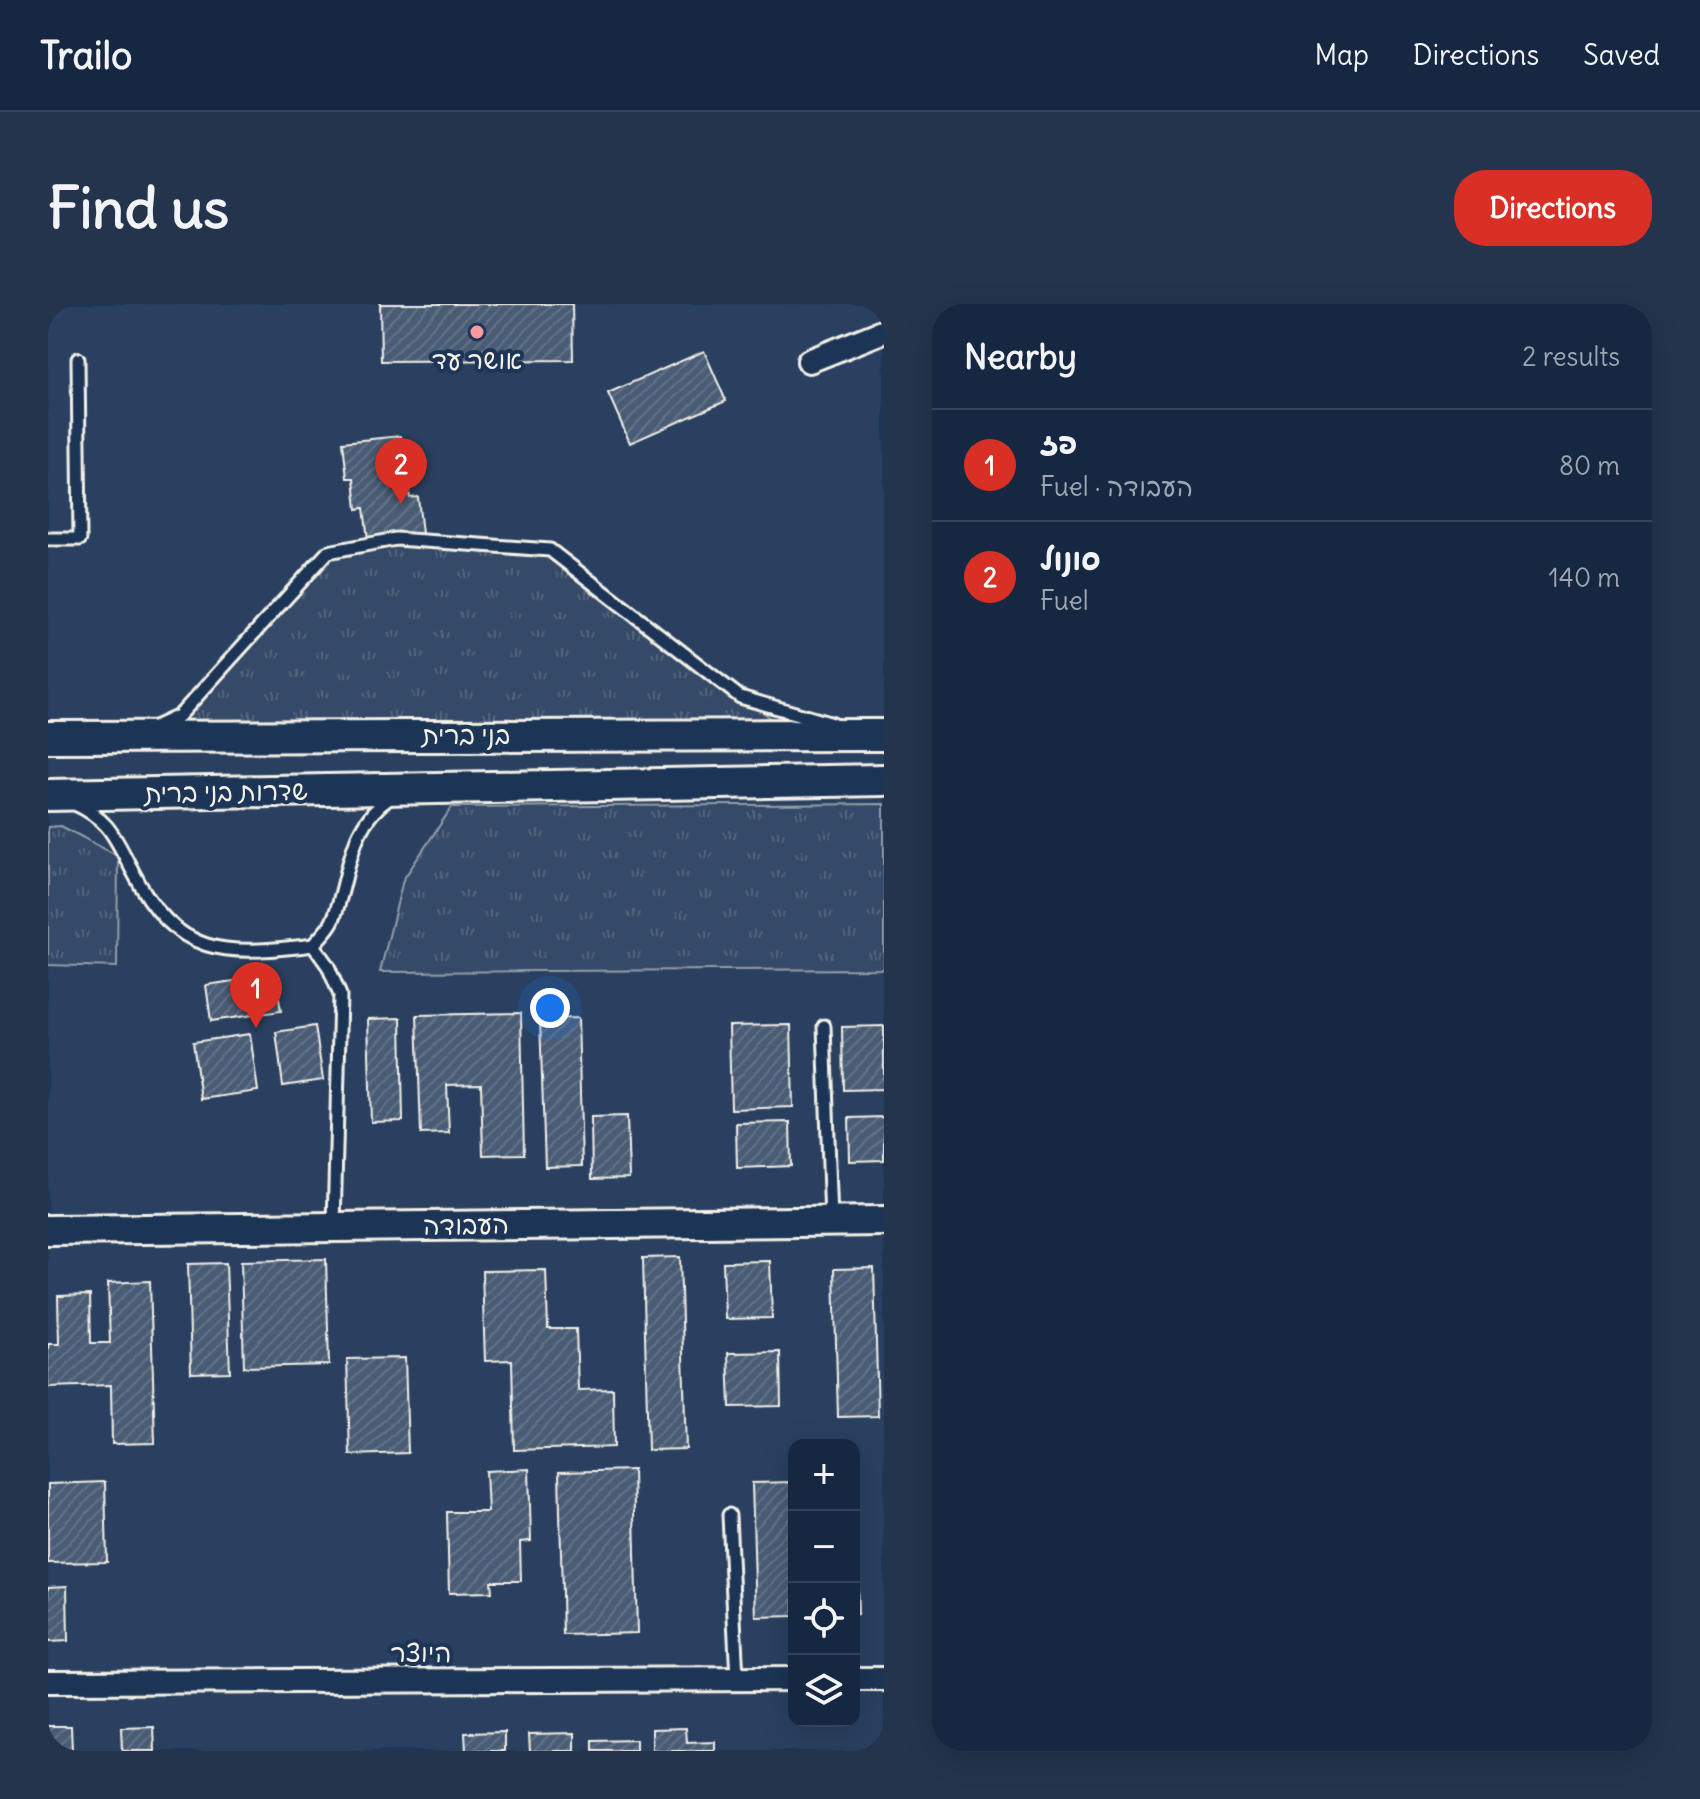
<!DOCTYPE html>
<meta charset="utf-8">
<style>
body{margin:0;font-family:Delius,"Playpen Sans Hebrew",sans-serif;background:#23344c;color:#f1f3f6}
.controls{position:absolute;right:24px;bottom:24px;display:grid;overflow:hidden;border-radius:16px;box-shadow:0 8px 32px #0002}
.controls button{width:72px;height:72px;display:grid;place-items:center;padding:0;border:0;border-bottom:2px solid #35445a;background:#162841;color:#f1f3f6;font:40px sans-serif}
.you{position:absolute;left:502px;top:704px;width:28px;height:28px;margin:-20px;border:6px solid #fff;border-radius:50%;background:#1a73e8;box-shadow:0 0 0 12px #1a73e833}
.badge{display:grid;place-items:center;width:52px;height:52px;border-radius:50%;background:#d93025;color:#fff;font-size:26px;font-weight:700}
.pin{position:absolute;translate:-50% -66px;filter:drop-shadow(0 2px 4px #0008)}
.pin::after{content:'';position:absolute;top:42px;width:28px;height:24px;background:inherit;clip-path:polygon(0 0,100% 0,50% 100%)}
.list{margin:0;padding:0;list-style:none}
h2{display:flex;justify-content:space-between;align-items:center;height:104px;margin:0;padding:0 32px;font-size:34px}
h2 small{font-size:26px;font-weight:400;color:#9ea6b1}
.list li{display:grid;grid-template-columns:52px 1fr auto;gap:24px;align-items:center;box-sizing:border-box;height:112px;padding:0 32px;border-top:2px solid #35445a}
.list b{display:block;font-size:30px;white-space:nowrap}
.list p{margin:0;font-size:26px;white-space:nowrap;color:#9ea6b1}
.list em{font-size:26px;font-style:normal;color:#9ea6b1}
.icon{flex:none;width:44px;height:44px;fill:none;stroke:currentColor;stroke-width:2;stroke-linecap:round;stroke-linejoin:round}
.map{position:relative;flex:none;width:836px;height:1447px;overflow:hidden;border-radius:32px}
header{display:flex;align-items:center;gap:48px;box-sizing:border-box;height:112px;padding:0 40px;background:#162841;border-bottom:2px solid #35445a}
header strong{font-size:38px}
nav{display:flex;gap:44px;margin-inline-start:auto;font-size:28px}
.intro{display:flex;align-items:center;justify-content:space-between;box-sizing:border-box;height:192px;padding:0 48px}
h1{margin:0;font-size:56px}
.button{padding:20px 36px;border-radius:32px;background:#d93025;color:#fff;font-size:28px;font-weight:700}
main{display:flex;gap:48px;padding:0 48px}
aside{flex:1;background:#162841;border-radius:32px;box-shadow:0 8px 32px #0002}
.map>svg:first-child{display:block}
</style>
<header>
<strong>Trailo</strong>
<nav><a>Map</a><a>Directions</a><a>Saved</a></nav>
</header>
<div class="intro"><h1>Find us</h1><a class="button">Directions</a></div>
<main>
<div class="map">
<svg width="836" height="1447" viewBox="0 0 836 1447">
<defs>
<pattern id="grass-tufts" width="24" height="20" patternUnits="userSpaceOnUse" patternTransform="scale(2)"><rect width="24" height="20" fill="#354a67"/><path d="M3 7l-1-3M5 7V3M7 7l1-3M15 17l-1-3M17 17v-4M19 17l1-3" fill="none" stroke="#53657d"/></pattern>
<pattern id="building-hatch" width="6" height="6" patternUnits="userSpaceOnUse" patternTransform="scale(2)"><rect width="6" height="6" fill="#485b74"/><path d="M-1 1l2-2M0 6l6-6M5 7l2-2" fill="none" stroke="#637388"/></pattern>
</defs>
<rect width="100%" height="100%" fill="#1d3557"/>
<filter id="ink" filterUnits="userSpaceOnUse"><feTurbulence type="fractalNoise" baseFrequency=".0125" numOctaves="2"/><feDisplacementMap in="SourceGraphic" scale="16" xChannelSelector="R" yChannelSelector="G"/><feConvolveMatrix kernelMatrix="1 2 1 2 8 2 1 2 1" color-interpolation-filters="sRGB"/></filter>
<g filter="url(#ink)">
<path fill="#2a4060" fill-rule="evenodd" d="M 0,0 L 836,0 L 836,1447 L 0,1447 ZM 746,1141 L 806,1141 L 806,1417 L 746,1417 Z"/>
<g fill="url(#grass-tufts)" stroke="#949ea8" stroke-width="2">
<polygon points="348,235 502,246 745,431 158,432 131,412 280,248"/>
<polygon points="836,500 836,665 332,668 355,576 404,503"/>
<polygon points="13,522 70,552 69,663 0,661 0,523"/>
</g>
<g fill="url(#building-hatch)" stroke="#f4f1e8" stroke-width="2">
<polygon points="332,0 524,0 525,56 333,57"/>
<polygon points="656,47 678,97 582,139 560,89"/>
<polygon points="352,132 362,194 370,193 374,230 320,236 316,204 309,205 306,174 299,174 295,138"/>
<polygon points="227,671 233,707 163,717 158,681"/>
<polygon points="473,709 476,850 435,851 433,780 399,781 401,829 373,830 369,711"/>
<polygon points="353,714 355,817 323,818 320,715"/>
<polygon points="530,714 534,862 497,863 492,715"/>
<polygon points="743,721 745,803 683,805 681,722"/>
<polygon points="267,722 275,776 235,782 228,728"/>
<polygon points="836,722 836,785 795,786 794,723"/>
<polygon points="202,730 210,787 153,795 145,738"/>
<polygon points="579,812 581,874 544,875 543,813"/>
<polygon points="836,813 836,856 802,857 801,814"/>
<polygon points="742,818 743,862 689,864 688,819"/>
<polygon points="632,953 638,1145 600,1146 595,954"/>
<polygon points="278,955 281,1061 196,1063 193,957"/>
<polygon points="722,957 724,1014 677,1015 675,958"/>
<polygon points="178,959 182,1068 143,1069 140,960"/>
<polygon points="826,964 830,1112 790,1113 786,965"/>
<polygon points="498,966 500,1025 528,1025 530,1086 565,1085 566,1143 466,1146 464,1056 437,1057 434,967"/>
<polygon points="102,977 107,1139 64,1140 63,1081 0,1083 0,1040 11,1040 10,992 42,991 43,1039 62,1039 60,979"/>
<polygon points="732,1048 733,1102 682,1103 680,1049"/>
<polygon points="357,1054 360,1149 302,1151 299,1055"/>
<polygon points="481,1165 483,1237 472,1238 473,1277 443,1277 444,1288 401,1289 399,1208 440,1208 438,1167"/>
<polygon points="585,1166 589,1329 515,1331 511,1168"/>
<polygon points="57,1178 59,1258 0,1259 0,1180"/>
<polygon points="746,1178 746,1312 708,1313 704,1179"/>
<polygon points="806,1244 808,1244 810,1311 806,1311"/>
<polygon points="19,1282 20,1337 0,1338 0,1283"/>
<polygon points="0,1422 23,1422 24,1447 0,1447"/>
<polygon points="106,1423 107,1447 74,1447 73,1424"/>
<polygon points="638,1424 639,1439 667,1438 667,1447 604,1447 604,1425"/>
<polygon points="457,1428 457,1447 418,1447 417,1429"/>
<polygon points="527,1429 527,1447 482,1447 481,1430"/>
<polygon points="588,1436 588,1447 545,1447 545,1437"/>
</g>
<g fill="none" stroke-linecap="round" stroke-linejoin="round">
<defs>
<g id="service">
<polyline points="0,235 32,235 30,55"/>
<polyline points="105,424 131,412 280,248 348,235 502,246 692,393 785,420"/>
<path d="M 25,499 C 62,516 66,532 84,566 C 129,654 176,652 265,641 C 271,634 281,625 285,616 C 303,571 298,523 343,493"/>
<polyline points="265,641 280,662 292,691 286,921"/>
<polyline points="776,722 783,917"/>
<polyline points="681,1211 689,1375"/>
</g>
<g id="minor">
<polyline points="761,57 836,27"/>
<polyline points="806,1375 836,1375"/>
<polyline points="0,1378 746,1375"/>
</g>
<polyline id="tertiary" points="0,926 836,917"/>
<g id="secondary">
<polyline points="0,433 836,431"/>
<polyline points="0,491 836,476"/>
</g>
</defs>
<use href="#service" stroke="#f4f1e8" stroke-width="17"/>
<use href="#minor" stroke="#f4f1e8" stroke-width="28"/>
<use href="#tertiary" stroke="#f4f1e8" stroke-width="34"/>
<use href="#secondary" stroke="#f4f1e8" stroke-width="36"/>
<use href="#service" stroke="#1d3557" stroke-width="11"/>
<use href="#minor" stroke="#1d3557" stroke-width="22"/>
<use href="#tertiary" stroke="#1d3557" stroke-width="28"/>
<use href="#secondary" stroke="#1d3557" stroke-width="30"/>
</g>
</g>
<circle fill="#ff9aa2" stroke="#1d3557" stroke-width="3" cx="429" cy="28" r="8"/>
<g text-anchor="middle" stroke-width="8" stroke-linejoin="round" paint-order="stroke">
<g font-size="26" fill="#f4f1e8" stroke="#1d3557">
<text x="429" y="65">אושר עד</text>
</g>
<g font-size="26" fill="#f4f1e8" stroke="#1d3557">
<text x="418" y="440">בני ברית</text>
<text transform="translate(178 488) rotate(-1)" y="9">שדרות בני ברית</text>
<text transform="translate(418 921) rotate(-1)" y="9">העבודה</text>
<text x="373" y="1358">היוצר</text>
</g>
</g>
</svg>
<div class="controls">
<button>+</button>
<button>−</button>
<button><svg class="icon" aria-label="locate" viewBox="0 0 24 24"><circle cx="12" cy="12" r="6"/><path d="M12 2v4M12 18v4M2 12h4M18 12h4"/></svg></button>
<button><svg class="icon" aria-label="layers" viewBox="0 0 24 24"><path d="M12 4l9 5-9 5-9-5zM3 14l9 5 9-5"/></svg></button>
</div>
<div class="you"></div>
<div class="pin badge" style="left:208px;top:724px">1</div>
<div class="pin badge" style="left:353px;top:200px">2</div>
</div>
<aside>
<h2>Nearby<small>2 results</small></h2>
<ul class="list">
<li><span class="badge">1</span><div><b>פז</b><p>Fuel · העבודה</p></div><em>80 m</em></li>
<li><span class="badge">2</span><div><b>סונול</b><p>Fuel</p></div><em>140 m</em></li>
</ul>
</aside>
</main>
